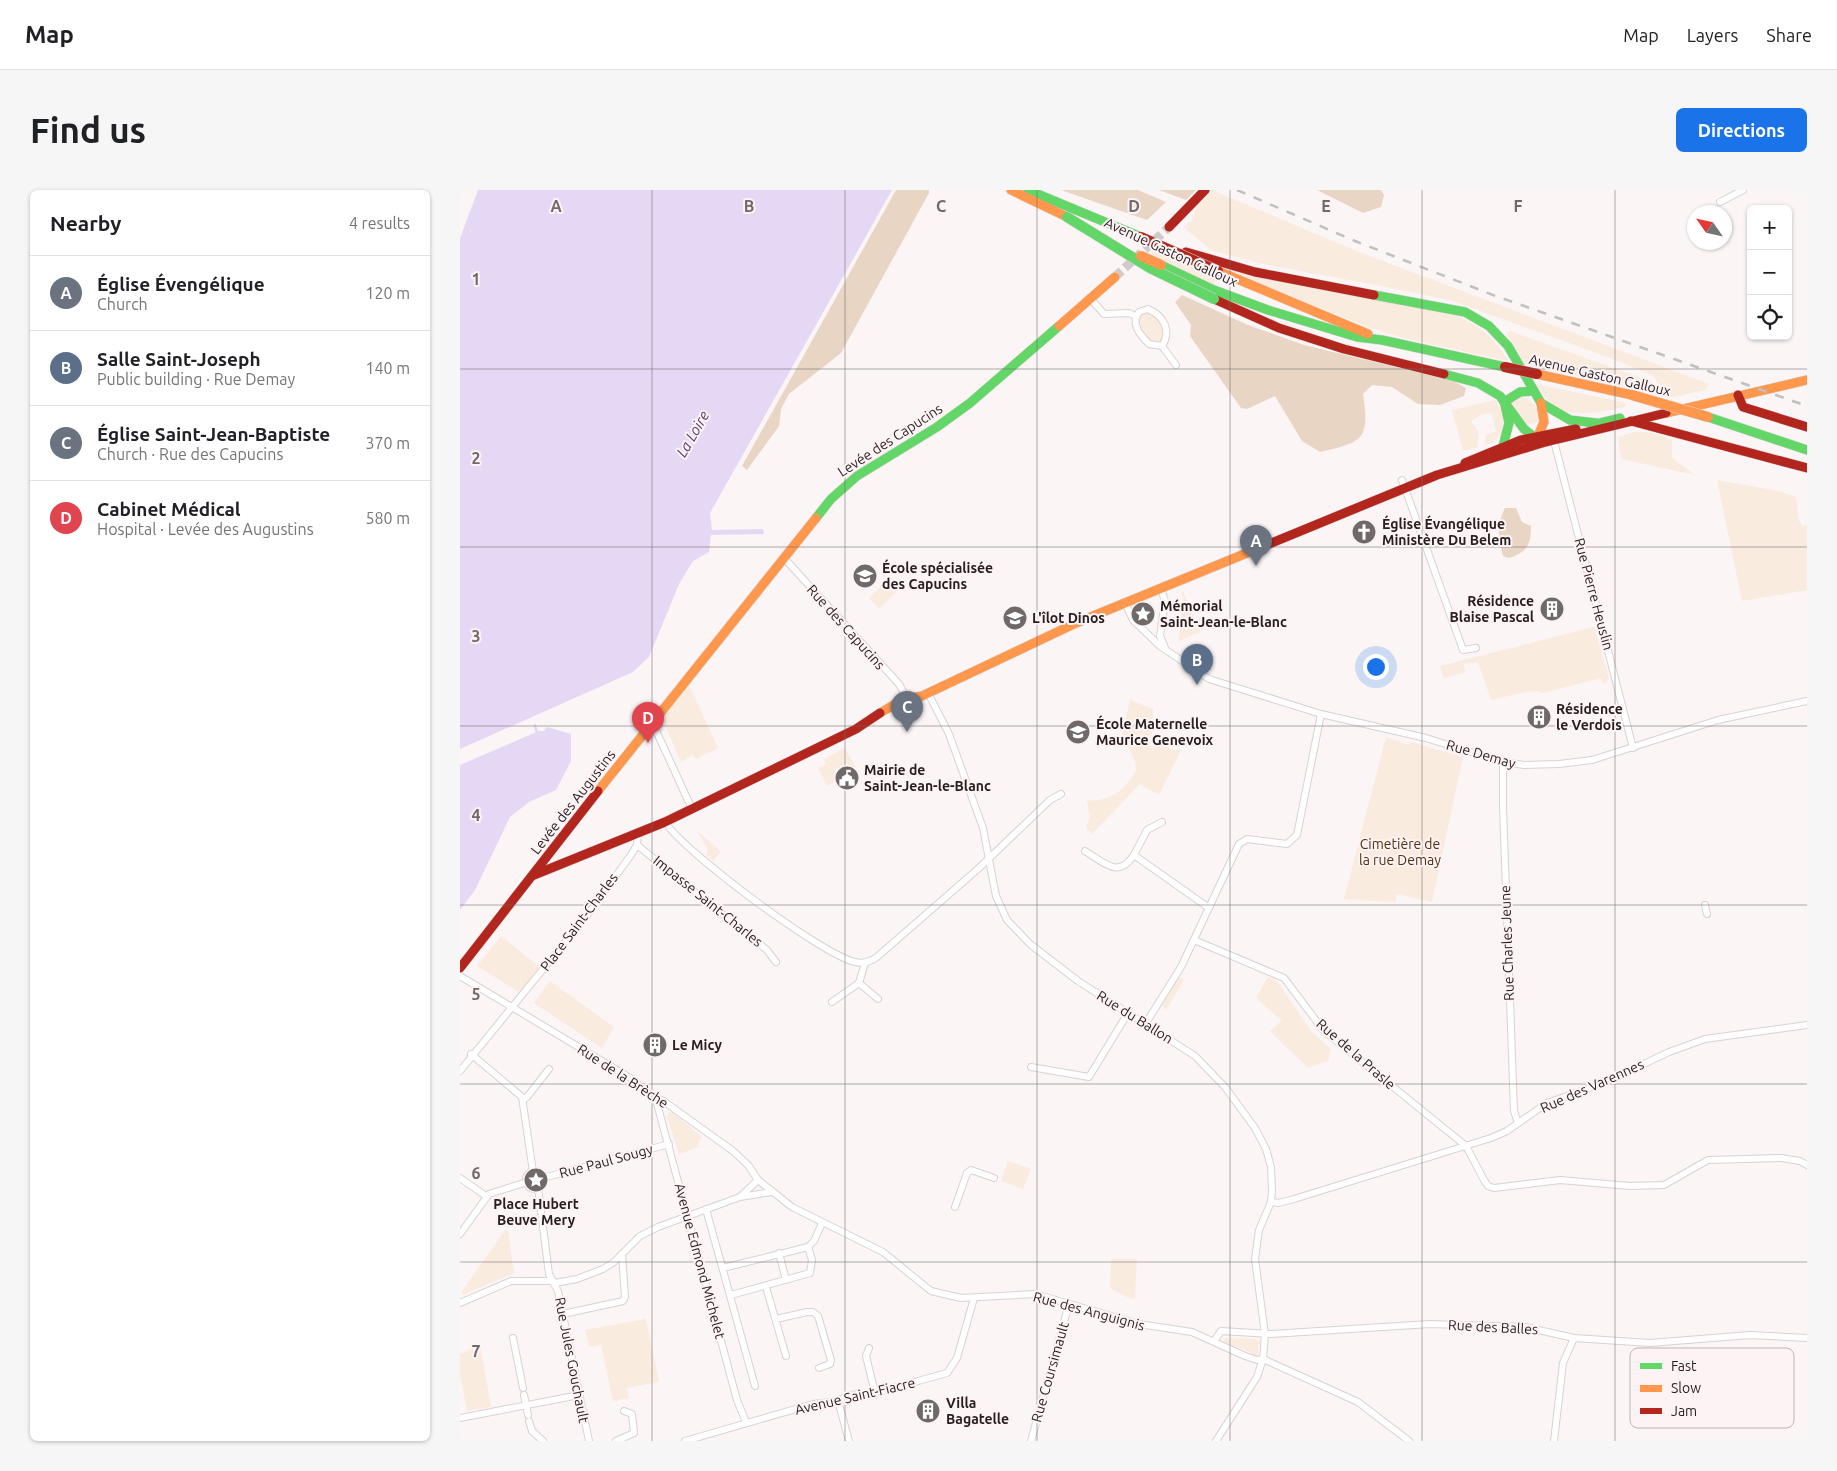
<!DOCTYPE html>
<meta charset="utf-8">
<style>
body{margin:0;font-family:Ubuntu,sans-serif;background:#f6f6f6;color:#202124}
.controls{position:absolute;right:15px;top:15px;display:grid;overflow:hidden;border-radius:8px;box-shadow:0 1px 4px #0004}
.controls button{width:45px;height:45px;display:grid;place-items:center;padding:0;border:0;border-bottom:1px solid #e0e0e0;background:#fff;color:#202124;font:25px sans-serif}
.compass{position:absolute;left:1227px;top:15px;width:45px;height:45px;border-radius:50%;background:#fff;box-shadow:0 1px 4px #0004;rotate:304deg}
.you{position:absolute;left:915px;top:476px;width:18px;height:18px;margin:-12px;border:4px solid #fff;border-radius:50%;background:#1a73e8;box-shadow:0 0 0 8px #1a73e833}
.badge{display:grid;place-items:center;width:32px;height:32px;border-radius:50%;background:#1a73e8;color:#fff;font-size:16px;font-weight:700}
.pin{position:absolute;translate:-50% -41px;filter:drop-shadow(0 1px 2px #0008)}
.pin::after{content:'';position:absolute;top:26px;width:18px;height:15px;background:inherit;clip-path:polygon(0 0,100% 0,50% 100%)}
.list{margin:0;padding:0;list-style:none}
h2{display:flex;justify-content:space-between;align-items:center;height:65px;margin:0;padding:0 20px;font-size:21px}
h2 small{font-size:16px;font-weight:400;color:#757577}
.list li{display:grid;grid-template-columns:32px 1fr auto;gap:15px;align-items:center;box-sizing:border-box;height:75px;padding:0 20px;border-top:1px solid #e0e0e0}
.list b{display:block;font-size:19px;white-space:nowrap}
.list p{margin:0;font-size:16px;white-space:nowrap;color:#757577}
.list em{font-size:16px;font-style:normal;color:#757577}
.icon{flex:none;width:28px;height:28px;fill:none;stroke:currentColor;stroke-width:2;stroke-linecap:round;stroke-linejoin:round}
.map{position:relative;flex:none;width:1347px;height:1251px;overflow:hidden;border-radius:8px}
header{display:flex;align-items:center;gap:30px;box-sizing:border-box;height:70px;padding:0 25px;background:#fff;border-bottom:1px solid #e0e0e0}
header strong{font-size:24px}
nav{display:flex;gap:28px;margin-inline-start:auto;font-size:18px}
.intro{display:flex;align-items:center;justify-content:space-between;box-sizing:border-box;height:120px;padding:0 30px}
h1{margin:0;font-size:35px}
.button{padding:12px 22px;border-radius:8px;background:#1a73e8;color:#fff;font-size:18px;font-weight:700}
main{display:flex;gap:30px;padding:0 30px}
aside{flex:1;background:#fff;border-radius:8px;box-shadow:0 1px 4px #0004}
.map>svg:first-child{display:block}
</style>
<header>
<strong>Map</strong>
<nav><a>Map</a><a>Layers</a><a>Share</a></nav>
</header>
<div class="intro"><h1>Find us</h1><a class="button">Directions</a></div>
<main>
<aside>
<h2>Nearby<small>4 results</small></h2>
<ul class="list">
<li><span class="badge" style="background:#6b7280">A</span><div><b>Église Évengélique</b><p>Church</p></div><em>120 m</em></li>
<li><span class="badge" style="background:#5c6f8a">B</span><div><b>Salle Saint-Joseph</b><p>Public building · Rue Demay</p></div><em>140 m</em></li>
<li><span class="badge" style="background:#6b7280">C</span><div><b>Église Saint-Jean-Baptiste</b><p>Church · Rue des Capucins</p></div><em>370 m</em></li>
<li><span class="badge" style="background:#e0444e">D</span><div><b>Cabinet Médical</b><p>Hospital · Levée des Augustins</p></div><em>580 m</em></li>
</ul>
</aside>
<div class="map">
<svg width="1347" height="1251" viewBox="0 0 1347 1251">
<rect width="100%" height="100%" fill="#fbf5f6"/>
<g fill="#faebdf">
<polygon points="752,0 899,62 1249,194 1245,200 1214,207 1204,204 1194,186 1153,169 993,111 932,98 798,73 751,60 723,37 731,31 738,16"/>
<polygon points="695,57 757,83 754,98 690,67"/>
<path d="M 773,81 L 995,125 C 1019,135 1035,148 1048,171 L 947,149 L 911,138 L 772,83 Z"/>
<path d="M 685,123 C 698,125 702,133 705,145 L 700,153 C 687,151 677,140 678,126 Z"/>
<polygon points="1050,141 1192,192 1185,196 1182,201 1065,174 1047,144"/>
<path d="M 1076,194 L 1166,213 L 1165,217 C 1127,224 1099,233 1076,194 Z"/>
<path d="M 1058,207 C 1073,207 1078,218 1080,231 L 1066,236 L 1052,213 Z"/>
<path d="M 1035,210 C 1047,224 1048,250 1025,255 L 1026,245 L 1036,241 L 1031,223 L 1022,224 L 1011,231 L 1019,243 L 1017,258 L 1003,261 L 992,220 Z"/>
<polygon points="1174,242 1188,242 1212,249 1212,268 1235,285 1161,269 1158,247"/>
<polygon points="1257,290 1319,301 1336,307 1339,331 1343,336 1347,335 1347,400 1282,411"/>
<polygon points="427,391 437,401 419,419 409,408"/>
<polygon points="723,401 740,442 719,451 723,409 721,403"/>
<polygon points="1134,437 1149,488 1146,493 1143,494 1141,488 1082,503 1080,501 1065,502 1031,510 1018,472 1003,474 1006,482 984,488 980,476"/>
<polygon points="229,495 258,558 236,569 232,565 221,572 202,528"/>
<path d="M 670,510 L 693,519 L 693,540 L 686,554 L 693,558 L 697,553 L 713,560 L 721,560 L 699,605 L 680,594 L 632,644 L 626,637 L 630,628 L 627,610 C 650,613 666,599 676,580 L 675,571 L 662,544 Z"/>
<polygon points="926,547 948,555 951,552 1003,567 972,712 937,704 935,712 884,709"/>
<polygon points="385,558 397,580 390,584 392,581 387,573 374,580 379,589 367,596 358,578 366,574 364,569"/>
<polygon points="237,641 261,661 254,671 246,665 248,660"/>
<polygon points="41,746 80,777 59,802 17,776"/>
<polygon points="719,787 724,790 706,820 702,815"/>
<polygon points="808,787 817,791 851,841 871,859 868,871 848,878 810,841 822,831 796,808"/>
<polygon points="90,791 154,837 142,858 74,813"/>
<polygon points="212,922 242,947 238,952 239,957 219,964 207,927 208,923"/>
<polygon points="548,971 571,979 563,999 541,991"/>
<polygon points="45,1040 48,1041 54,1083 2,1105 1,1103"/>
<polygon points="651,1069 677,1069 675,1109 669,1108 650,1098"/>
<polygon points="186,1129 199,1192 167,1198 169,1208 153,1211 141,1155 129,1157 125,1140"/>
<polygon points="765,1148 796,1149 801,1152 798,1155 798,1163 795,1167 790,1165 790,1162 763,1152"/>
<polygon points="20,1154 31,1217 7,1221 0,1184 0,1164"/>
</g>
<g fill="#e9d5c4">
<polygon points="436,0 469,0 469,3 381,163 329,204 321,219 319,236 287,280 282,276"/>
<polygon points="601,0 678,0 706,12 687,30"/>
<polygon points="699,0 736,0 726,10"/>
<polygon points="857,0 921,0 924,5 921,17 903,23"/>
<path d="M 722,105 L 788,135 L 844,155 L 993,191 L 1006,198 L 1004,206 L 980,215 L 958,214 L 932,197 L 912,195 L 903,204 C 910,250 903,252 860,262 L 842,251 L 815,206 L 787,219 L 781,218 L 730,146 L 731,135 L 715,112 Z"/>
<path d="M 1045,318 L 1056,318 L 1062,332 L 1071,336 C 1071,355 1067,362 1049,368 L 1043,366 C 1038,347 1036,336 1045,318 Z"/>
</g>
<g fill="#e5d8f5">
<polygon points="18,0 432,0 250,323 252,340 303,339 304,344 251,345 249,362 233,371 219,394 189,467 173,482 0,559 0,48"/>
<polygon points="87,537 111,544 111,571 96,600 69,612 50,627 15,700 0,720 0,575 79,541 84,541"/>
</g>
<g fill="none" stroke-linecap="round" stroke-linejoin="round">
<polyline stroke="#e5d8f5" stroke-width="2.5" points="75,535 77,543"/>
<polyline stroke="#d0cacb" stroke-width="9" stroke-dasharray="9 4.5" stroke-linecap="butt" points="655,87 709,37"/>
<defs>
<g id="street">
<polyline points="1260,12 1283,0"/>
<polyline points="630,108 644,124 669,123 675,126"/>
<path d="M 688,119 C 704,126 712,141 702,156 L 689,154 C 680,145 670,133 679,122 Z"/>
<polyline points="702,156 716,175"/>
<polyline points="1094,251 1173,558"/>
<polyline points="942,290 1003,460 1016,458"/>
<polyline points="324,368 439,494 446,507"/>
<polyline points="701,399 705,411 700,446 705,458"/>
<polyline points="665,413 673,430 700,456 749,489 861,524 966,548 1043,572 1064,575 1099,574 1132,570 1258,530 1347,511"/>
<polyline points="468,503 489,544 523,638 536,706 547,730 570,754 618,791 735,866 765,897 795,938 806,959 811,977 812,1001 811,1012 799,1040 795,1069 805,1144 803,1169 797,1187 756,1251"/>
<polyline points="193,534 232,619"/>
<polyline points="1043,572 1043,617 1054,921 1058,933"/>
<path d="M 205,632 C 223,661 362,765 395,772 C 403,774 410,772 417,767 L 519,678 L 590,610 L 601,604"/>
<polyline points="702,632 687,640 674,665 749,718"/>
<polyline points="177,655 307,760 316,772"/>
<path d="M 625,661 C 645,673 658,689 674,665"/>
<polyline points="1245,715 1247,724"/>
<polyline points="734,750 824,788 864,841 1006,956 1024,990 1028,996 1034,998 1100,990 1170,996 1204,995 1248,970 1321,968 1340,971 1347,975"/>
<polyline points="0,786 172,889 196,910 202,910 273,961 288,975 298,990 332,1017 423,1062 471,1101 501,1108 575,1104 679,1134 732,1142 785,1166 797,1170 803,1169 898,1212 949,1251"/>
<polyline points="399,793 418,809"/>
<polyline points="372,812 399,793 405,773"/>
<polyline points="686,833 721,777 779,654 787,649 827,654 837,645 861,524"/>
<polyline points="11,864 62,907 73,982"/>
<polyline points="571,877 629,887 668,823"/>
<polyline points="0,881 128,724 171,665 177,655 178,643"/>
<polyline points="63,910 67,907 89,879"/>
<polyline points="196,910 277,1210 286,1232"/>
<circle cx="75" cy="990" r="9"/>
<polyline points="0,988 26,1006"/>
<polyline points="83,988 209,954"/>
<polyline points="78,998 89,1084 98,1101 129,1251"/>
<polyline points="281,1006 298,990"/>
<polyline points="811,1012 819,1013 834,1009 1031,948 1047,941 1087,913 1144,893 1209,862 1245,849 1347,835"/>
<polyline points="495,1017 507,983 511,980 534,988"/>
<polyline points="246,1019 295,1196"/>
<polyline points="0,1044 29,1004 67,992"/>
<polyline points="319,1063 326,1090"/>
<polyline points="263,1078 348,1057 354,1051 362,1033"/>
<polyline points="95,1093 117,1089 143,1079 154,1072 180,1046 198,1037 280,1007 312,1002"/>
<polyline points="306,1097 326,1166"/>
<polyline points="271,1105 350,1083 352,1070 348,1057"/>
<polyline points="0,1113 51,1091 93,1091"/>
<polyline points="103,1124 163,1111 165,1107 162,1064"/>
<polyline points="316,1129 347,1122 353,1122 358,1126 371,1170 370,1174 359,1178"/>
<polyline points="53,1148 63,1198"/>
<polyline points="754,1151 761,1141 811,1144 970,1134 1065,1137 1114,1148 1190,1153 1290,1145 1347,1148"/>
<polyline points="409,1158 406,1166 415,1203"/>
<polyline points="64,1205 68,1225"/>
<polyline points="378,1211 389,1251"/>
<polyline points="0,1228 119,1205"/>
<polyline points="69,1231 72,1241 83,1251"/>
<polyline points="156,1251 174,1243 172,1224 164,1221"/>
<polyline points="225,1251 353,1214 378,1211 389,1205 415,1203 487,1183 497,1168 514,1108"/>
<polyline points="571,1251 609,1114"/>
<polyline points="1094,1251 1103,1173 1114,1148"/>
</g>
<g id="fast">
<polyline points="568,0 681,47"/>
<polyline points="701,75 754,100 808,120 897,147 922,150 1045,177"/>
<polyline points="914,105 1005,122 1029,136 1048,156 1081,213 1110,230 1136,233"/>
<polyline points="984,184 1018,193 1040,206 1064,239 1082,253"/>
<polyline points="1044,212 1060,202 1072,201"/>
<polyline points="1248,227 1347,260"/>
<polyline points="1131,235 1160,228"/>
<polyline points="1043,256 1049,233 1045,215"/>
<polyline points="356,328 371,309 397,286 477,237 510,213 599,136"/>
</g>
<g id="slow">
<polyline points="551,0 607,27"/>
<polyline points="758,81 908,144"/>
<polyline points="599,136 655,87"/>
<polyline points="1077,184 1172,205"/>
<polyline points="1206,223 1347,190"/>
<polyline points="1078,246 1084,232 1081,213"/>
<polyline points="420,523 442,510 462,506 616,433 804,356"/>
<polyline points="138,601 356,328"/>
</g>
<g id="jam">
<polyline points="709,37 745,0"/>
<polyline points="726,62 795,82 914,105"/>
<polyline points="754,109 819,138 884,159 984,184"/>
<polyline points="1278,205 1283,217 1347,237"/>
<polyline points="1171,231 1347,278"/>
<polyline points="1005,273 1061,250 1116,239"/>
<polyline points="804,356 977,285 1082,253 1206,223"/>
<polyline points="74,685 205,632 396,539 420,523"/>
<polyline points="0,778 138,601"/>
</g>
</defs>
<use href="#street" stroke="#d9d2d4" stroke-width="8"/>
<use href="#fast" stroke="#d9d2d4" stroke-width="10"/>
<use href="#slow" stroke="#d9d2d4" stroke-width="10"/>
<use href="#jam" stroke="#d9d2d4" stroke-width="10"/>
<use href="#street" stroke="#fefefe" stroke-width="6"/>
<use href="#fast" stroke="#63d668" stroke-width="9"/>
<use href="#slow" stroke="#ff974d" stroke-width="9"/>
<use href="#jam" stroke="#b3261e" stroke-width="9"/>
<polyline stroke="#c2bfc0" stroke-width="2.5" stroke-dasharray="9 9" stroke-linecap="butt" points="777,0 895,51 1033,105 1347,216"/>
<defs>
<polyline id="fast-bridge" points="607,27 690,78 754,109"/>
<g id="slow-bridge">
<polyline points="681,66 701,75"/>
<polyline points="1172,205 1248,227"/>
</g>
<g id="jam-bridge">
<polyline points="681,47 758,81"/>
<polyline points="1045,177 1077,184"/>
</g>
</defs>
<use href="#fast-bridge" stroke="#d6d2d3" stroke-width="11" stroke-linecap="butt"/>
<use href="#slow-bridge" stroke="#d6d2d3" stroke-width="11" stroke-linecap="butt"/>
<use href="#jam-bridge" stroke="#d6d2d3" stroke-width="11" stroke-linecap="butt"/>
<use href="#fast-bridge" stroke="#63d668" stroke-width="10"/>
<use href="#slow-bridge" stroke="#ff974d" stroke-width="10"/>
<use href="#jam-bridge" stroke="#b3261e" stroke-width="10"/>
</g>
<path fill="none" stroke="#70696a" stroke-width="1" stroke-opacity="0.55" d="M 192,0 L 192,1251M 385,0 L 385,1251M 577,0 L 577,1251M 770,0 L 770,1251M 962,0 L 962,1251M 1155,0 L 1155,1251M 0,179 L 1347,179M 0,357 L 1347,357M 0,536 L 1347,536M 0,715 L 1347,715M 0,894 L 1347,894M 0,1072 L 1347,1072"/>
<defs>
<symbol id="church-disc" viewBox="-11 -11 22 22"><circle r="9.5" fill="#70696a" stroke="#fdf3f5"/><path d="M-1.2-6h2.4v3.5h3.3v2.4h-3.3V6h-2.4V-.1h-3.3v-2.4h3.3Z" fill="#fff"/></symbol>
<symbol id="school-disc" viewBox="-11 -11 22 22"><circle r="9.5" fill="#70696a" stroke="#fdf3f5"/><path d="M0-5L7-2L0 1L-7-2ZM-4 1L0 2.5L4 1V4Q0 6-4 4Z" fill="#fff"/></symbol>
<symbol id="building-disc" viewBox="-11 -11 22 22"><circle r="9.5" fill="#70696a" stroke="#fdf3f5"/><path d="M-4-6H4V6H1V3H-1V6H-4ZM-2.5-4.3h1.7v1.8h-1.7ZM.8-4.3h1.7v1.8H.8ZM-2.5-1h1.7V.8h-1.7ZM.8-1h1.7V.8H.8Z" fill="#fff"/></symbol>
<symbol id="sight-disc" viewBox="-11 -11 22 22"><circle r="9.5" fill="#70696a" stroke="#fdf3f5"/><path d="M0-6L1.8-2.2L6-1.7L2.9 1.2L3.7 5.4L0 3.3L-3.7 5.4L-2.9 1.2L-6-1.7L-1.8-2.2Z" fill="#fff"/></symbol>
<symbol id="civic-disc" viewBox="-11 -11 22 22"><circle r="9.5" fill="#70696a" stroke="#fdf3f5"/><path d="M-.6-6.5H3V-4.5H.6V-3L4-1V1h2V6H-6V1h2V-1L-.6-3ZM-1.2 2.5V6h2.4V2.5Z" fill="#fff"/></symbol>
</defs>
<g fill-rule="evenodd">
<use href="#church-disc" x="890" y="328" width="28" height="28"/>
<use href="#school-disc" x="391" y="372" width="28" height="28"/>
<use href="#building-disc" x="1078" y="405" width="28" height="28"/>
<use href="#sight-disc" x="669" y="410" width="28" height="28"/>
<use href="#school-disc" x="541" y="414" width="28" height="28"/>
<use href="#building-disc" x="1065" y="513" width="28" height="28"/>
<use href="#school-disc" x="604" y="528" width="28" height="28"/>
<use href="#civic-disc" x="373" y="574" width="28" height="28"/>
<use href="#building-disc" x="181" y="841" width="28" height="28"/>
<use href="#sight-disc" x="62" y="976" width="28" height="28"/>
<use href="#building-disc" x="454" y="1207" width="28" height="28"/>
</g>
<g text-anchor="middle" stroke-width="4" stroke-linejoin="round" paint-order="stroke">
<g font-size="14" fill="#251d1e" stroke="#fdf3f5">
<text transform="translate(711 62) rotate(25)" y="5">Avenue Gaston Galloux</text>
<text transform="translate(1140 185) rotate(13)" y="5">Avenue Gaston Galloux</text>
<text transform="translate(430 250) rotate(-33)" y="5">Levée des Capucins</text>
<text transform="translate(1134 404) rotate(75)" y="5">Rue Pierre Heuslin</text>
<text transform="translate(386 437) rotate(48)" y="5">Rue des Capucins</text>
<text transform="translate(1021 564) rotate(16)" y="5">Rue Demay</text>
<text transform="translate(113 612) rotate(-52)" y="5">Levée des Augustins</text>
<text transform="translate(248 711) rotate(39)" y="5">Impasse Saint-Charles</text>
<text transform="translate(119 732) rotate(-53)" y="5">Place Saint-Charles</text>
<text transform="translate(1047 753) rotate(-92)" y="5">Rue Charles Jeune</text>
<text transform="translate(675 827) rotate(32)" y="5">Rue du Ballon</text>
<text transform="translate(896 864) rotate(41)" y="5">Rue de la Prasle</text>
<text transform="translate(163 886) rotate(33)" y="5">Rue de la Brèche</text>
<text transform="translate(1132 896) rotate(-24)" y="5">Rue des Varennes</text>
<text transform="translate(146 971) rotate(-15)" y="5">Rue Paul Sougy</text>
<text transform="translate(240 1071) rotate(75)" y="5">Avenue Edmond Michelet</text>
<text transform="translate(629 1121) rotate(15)" y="5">Rue des Anguignis</text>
<text transform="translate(1033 1137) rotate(3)" y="5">Rue des Balles</text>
<text transform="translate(112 1170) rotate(79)" y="5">Rue Jules Gouchault</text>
<text transform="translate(590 1182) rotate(-74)" y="5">Rue Coursimault</text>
<text transform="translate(395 1206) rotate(-13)" y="5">Avenue Saint-Fiacre</text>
</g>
<g font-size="14" font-weight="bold" fill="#251d1e" stroke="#fdf3f5" text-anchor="start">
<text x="922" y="339">Église Évangélique<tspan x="922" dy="16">Ministère Du Belem</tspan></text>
<text x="422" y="383">École spécialisée<tspan x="422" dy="16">des Capucins</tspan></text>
<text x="1074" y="416" text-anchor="end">Résidence<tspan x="1074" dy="16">Blaise Pascal</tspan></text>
<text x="700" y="421">Mémorial<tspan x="700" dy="16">Saint-Jean-le-Blanc</tspan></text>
<text x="572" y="433">L'îlot Dinos</text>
<text x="1096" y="524">Résidence<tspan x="1096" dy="16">le Verdois</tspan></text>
<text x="636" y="539">École Maternelle<tspan x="636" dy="16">Maurice Genevoix</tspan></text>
<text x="404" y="585">Mairie de<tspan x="404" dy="16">Saint-Jean-le-Blanc</tspan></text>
<text x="212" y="860">Le Micy</text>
<text x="76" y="1019" text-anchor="middle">Place Hubert<tspan x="76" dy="16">Beuve Mery</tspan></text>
<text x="486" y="1218">Villa<tspan x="486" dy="16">Bagatelle</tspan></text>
</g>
<g font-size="14" fill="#52320a" stroke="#fdf3f5">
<text x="940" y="659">Cimetière de<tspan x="940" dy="16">la rue Demay</tspan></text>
</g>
<g font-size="15" font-style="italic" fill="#574073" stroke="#fdf3f5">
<text transform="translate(233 244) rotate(-60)" y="5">La Loire</text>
</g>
</g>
<rect x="1170" y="1158" width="164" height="80" rx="8" fill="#fdf3f5" stroke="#bcb3b4" stroke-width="1"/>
<rect x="1180" y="1173" width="22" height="6" fill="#63d668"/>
<rect x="1180" y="1195" width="22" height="7" fill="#ff974d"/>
<rect x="1180" y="1218" width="22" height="6" fill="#b3261e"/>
<g font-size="14" fill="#251d1e">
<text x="1211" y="1181">Fast</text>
<text x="1211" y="1203">Slow</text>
<text x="1211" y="1226">Jam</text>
</g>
<g font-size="16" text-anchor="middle" font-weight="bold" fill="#70696a" stroke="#fdf3f5" stroke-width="4" stroke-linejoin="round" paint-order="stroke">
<text x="96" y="22">A</text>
<text x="289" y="22">B</text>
<text x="481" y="22">C</text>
<text x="674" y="22">D</text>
<text x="866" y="22">E</text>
<text x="1058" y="22">F</text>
<text x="16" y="95">1</text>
<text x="16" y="274">2</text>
<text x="16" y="452">3</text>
<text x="16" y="631">4</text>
<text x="16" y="810">5</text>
<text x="16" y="989">6</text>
<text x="16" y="1167">7</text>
</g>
</svg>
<div class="controls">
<button>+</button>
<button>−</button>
<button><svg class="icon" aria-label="locate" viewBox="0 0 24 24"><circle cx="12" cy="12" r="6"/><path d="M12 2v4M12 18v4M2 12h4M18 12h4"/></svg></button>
</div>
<svg class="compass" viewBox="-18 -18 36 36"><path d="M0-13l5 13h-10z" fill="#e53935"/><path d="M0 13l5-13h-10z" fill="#757577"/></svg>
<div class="you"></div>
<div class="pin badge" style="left:796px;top:376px;background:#6b7280">A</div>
<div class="pin badge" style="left:737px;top:495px;background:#5c6f8a">B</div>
<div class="pin badge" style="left:447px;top:542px;background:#6b7280">C</div>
<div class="pin badge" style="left:188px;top:553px;background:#e0444e">D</div>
</div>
</main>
